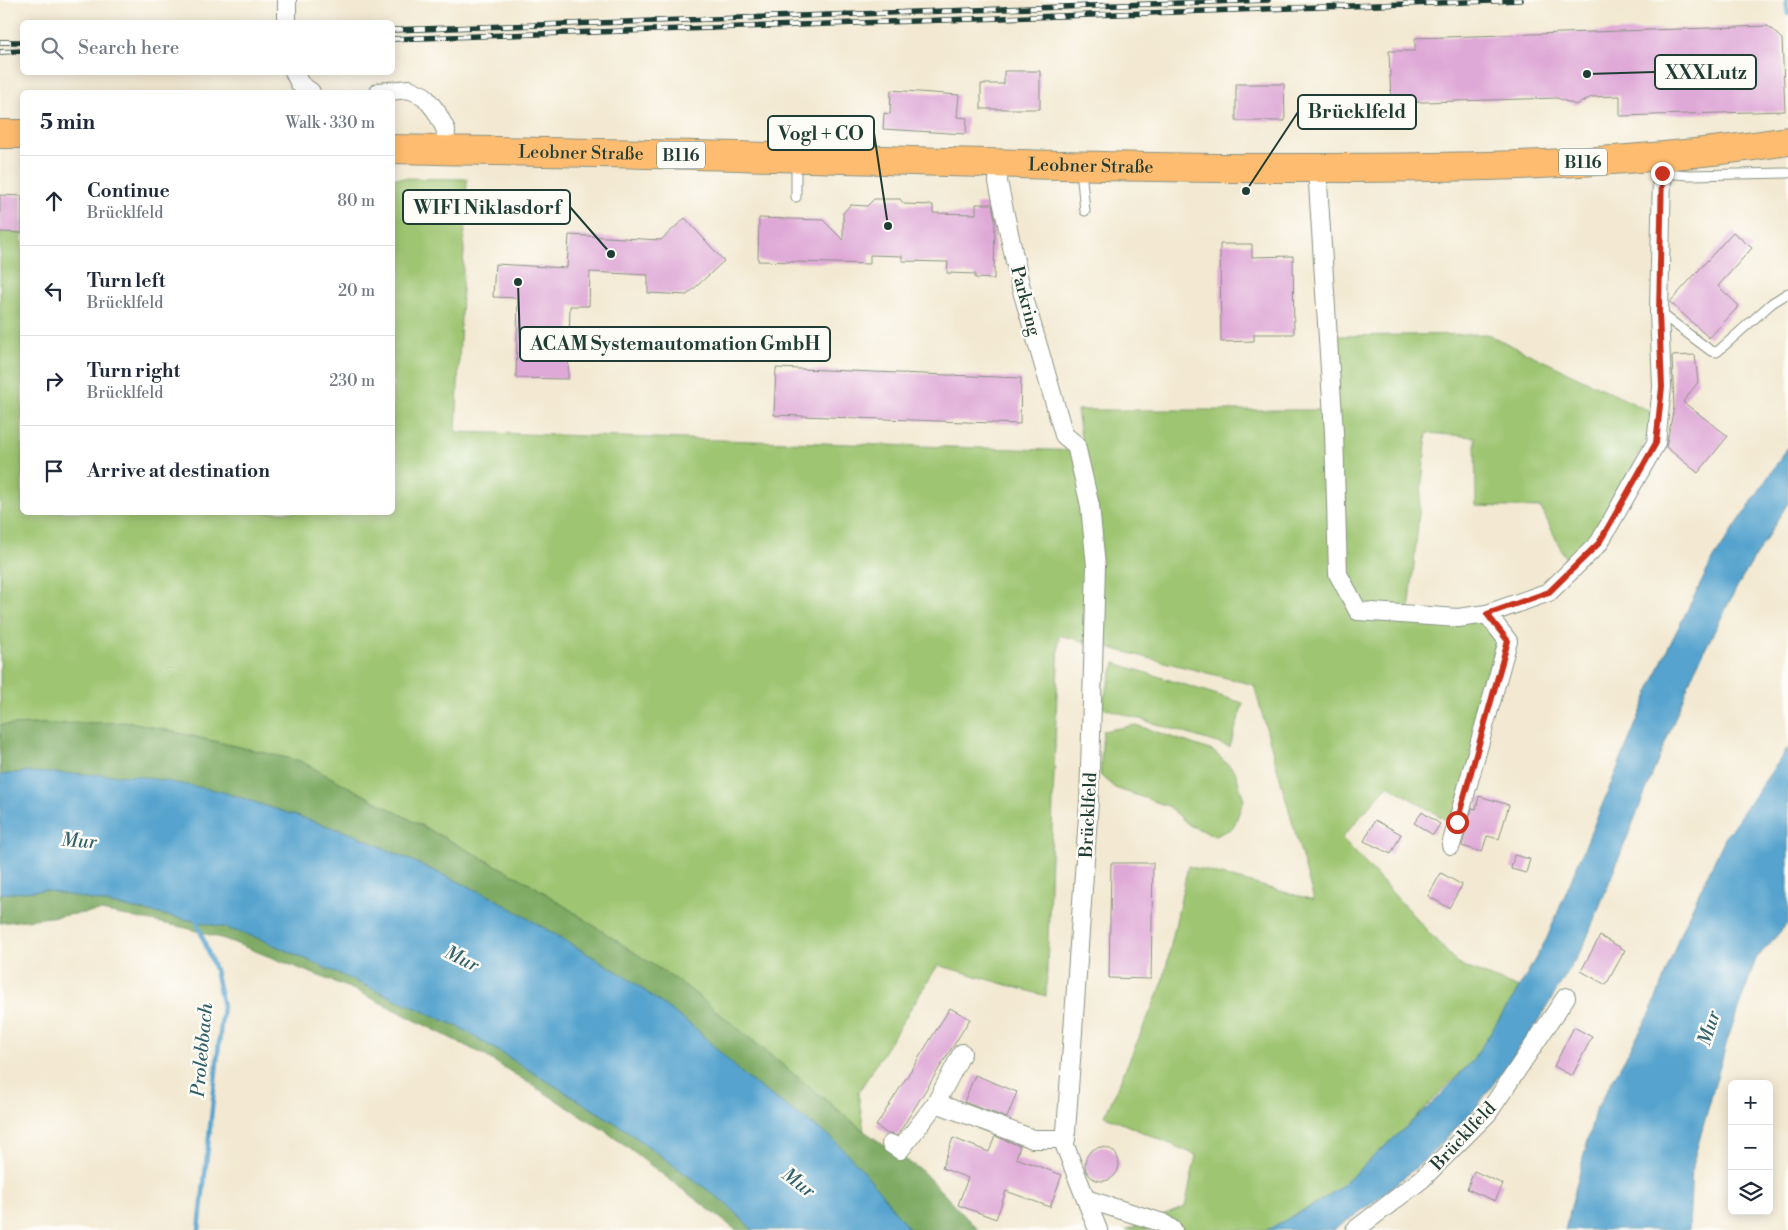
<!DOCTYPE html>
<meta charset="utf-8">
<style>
body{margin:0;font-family:"Libre Bodoni",serif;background:#f2f2f3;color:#1f2937}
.controls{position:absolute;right:15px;bottom:15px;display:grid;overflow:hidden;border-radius:8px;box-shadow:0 2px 12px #0003}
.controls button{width:45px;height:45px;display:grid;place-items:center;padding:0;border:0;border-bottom:1px solid #e0e1e3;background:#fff;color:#1f2937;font:25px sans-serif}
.stop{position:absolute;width:15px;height:15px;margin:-11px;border:4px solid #c8321e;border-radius:50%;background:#fff}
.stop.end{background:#c8321e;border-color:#fff;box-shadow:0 1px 5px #0008}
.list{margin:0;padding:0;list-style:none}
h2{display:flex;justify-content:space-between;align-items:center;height:65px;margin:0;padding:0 20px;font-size:21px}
h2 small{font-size:16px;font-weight:400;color:#747a83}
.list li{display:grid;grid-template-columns:32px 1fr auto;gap:15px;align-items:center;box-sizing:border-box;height:90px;padding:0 20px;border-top:1px solid #e0e1e3}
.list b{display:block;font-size:19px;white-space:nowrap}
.list p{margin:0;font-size:16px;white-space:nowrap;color:#747a83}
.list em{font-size:16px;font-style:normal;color:#747a83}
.icon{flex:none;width:28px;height:28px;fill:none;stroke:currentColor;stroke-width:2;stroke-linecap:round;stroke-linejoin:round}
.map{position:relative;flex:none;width:1788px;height:1230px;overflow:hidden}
.search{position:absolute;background:#fff;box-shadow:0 2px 12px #0003;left:20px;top:20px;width:375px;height:55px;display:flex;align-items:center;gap:12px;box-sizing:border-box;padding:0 18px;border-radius:8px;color:#747a83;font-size:19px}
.panel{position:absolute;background:#fff;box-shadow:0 2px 12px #0003;left:20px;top:90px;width:375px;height:425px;border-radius:8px}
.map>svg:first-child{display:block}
</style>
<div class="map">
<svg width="1788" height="1230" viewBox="0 0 1788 1230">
<rect width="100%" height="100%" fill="#fdfcf7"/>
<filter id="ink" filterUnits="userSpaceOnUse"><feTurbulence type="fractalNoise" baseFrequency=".02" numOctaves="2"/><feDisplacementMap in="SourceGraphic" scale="10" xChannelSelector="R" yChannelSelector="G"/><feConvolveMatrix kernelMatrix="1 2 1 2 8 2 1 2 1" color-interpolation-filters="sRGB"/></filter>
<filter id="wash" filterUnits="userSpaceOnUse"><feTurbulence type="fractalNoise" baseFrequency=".0096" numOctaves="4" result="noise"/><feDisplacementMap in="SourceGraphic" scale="20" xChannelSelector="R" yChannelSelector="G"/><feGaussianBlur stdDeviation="1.12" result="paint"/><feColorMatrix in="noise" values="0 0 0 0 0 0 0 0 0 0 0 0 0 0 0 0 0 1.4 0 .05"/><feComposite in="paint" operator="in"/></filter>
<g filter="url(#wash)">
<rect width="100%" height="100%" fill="#f3e9d2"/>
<g fill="#9ec571" stroke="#5e8152">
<polygon points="393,178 467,179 456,432 1083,451 1077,410 1329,410 1330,336 1487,334 1658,415 1591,549 1571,570 1541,508 1476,506 1475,437 1427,433 1409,614 1487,614 1508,641 1457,822 1446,820 1388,785 1342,838 1458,964 1519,988 1473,1060 1408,1125 1339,1188 1317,1203 1267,1230 1126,1230 1185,1207 1196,1155 1105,1116 1163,982 1188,866 1314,900 1254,685 1059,635 1046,996 938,965 858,1093 864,1131 688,988 531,884 300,761 131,722 0,725 0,232 22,233 22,512 392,512"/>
<polygon points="1115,663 1243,703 1230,747 1101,707"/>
<polygon points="1136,725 1213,751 1235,771 1244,800 1233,828 1215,836 1189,825 1168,806 1115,788 1100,775 1103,731"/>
</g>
<g fill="#7eaa63" stroke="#4e744c">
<polygon points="131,722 300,761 531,884 688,988 864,1131 922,1171 978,1230 910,1230 863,1171 833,1139 748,1079 695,1028 623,975 492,897 355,835 220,791 25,772 0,775 0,725"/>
<polygon points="44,890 223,927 258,938 459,1027 620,1126 724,1202 753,1230 736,1230 604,1130 484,1055 357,991 227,940 186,928 101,911 0,923 0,894"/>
</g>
<g fill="#55a3ce" stroke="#3a7081">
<polygon points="1788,447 1788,503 1737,587 1694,671 1584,945 1534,1028 1476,1108 1424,1161 1374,1202 1334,1230 1267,1230 1317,1203 1339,1188 1439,1097 1473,1060 1519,988 1547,938 1664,656 1711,563"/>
<polygon points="1788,748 1788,923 1756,959 1728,1038 1692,1166 1689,1230 1565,1230 1595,1111 1651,1012 1682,929 1726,836"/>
<polygon points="25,772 138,776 220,791 355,835 492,897 623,975 695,1028 748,1079 833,1139 863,1170 910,1230 753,1230 724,1202 620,1126 459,1027 258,938 223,927 44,890 0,894 0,775"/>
</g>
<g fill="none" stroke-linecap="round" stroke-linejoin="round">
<g stroke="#55a3ce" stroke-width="4.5">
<polyline points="1786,0 1788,14"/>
<polyline points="195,917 215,970 223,1006 199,1230"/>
</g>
</g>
<g id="blocks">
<g fill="#dfa9d7">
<polygon points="1768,26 1782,39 1785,111 1620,116 1620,96 1592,97 1576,105 1557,98 1391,103 1389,51 1415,51 1415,38"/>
<polygon points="1004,71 1040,71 1040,109 981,109 981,84 1004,84"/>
<polygon points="1236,84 1284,84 1285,121 1236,121"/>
<polygon points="891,90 959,95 957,117 967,118 966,134 883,129 884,113 890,114"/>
<polygon points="0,195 22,196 22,233 0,232"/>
<polygon points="874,199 900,199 904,204 933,205 933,213 976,214 976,204 992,204 995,219 994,279 975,278 975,274 947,273 948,262 902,261 902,256 870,255 870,264 758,261 759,218 823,220 843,240 843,213 850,205 867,206"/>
<polygon points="685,218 724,261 687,295 648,293 648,275 590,272 589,306 570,306 568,379 516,378 518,298 493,297 495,264 567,268 569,235 661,240"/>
<polygon points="1733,232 1752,248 1718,286 1739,306 1709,338 1670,302"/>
<polygon points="1220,244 1252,244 1252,257 1293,256 1294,334 1254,334 1254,341 1221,342"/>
<polygon points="1695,355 1698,382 1683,402 1728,436 1698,473 1666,447 1674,407 1672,356"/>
<polygon points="776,368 1021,378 1020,424 774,415"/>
<polygon points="1479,796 1509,805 1499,839 1487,836 1482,852 1462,846 1472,808 1476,809"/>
<polygon points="1422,812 1440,824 1433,835 1414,823"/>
<polygon points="1375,820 1401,834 1391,854 1364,841"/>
<polygon points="1514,855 1530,859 1526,873 1511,869"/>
<polygon points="1111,863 1153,863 1151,979 1109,978"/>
<polygon points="1441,873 1462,885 1449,908 1428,896"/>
<polygon points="1600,936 1625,950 1606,985 1581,971"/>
<polygon points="950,1008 970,1019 897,1136 888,1134 876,1126"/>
<polygon points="1574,1027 1592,1037 1572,1076 1554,1066"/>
<polygon points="975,1075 1017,1092 1007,1118 964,1102"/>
<polygon points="995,1136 1020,1146 1016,1158 1062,1175 1050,1207 1006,1191 996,1219 958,1205 968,1178 942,1168 953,1138 989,1152"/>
<circle cx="1102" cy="1164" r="17"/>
<polygon points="1474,1171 1503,1184 1495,1201 1467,1189"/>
</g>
</g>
</g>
<g filter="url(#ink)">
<use href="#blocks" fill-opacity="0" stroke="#899383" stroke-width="1"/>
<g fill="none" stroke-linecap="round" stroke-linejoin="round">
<defs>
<g id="lane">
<polyline points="796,160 796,197"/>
<polyline points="1081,169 1085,211"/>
<polyline points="1662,173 1689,175 1788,173"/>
<polyline points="1659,312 1711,351 1717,352 1772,303 1788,293"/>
</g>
<g id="street">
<polyline points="287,0 287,22"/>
<polyline points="294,72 300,84 311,92"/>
<polyline points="379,92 409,89 424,96 436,111 446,130 445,150"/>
<polyline points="999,164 998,182 1020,284 1064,435 1076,445 1090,506 1096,566 1089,802 1065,1146 1098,1230"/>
<polyline points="1317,168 1334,432 1338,574 1358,611 1458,618 1487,614 1549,592 1599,543 1656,443 1662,387 1659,312 1662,173 1659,157"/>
<polyline points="1451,845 1508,641 1487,614"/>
<polyline points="962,1053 936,1103 1033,1139 1066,1139"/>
<polyline points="891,1144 900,1150 936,1103"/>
<polyline points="1086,1199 1163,1223 1173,1230"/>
<polyline points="1355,1230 1422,1179 1488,1113 1566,997"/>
</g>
<g id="primary">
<polyline points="0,134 22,134"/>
<path id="s1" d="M 392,149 C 519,152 645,153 772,157 C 928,161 1085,167 1242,168 C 1424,168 1607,169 1788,141"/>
</g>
</defs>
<use href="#lane" stroke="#899383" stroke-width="11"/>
<use href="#street" stroke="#899383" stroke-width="20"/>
<use href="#primary" stroke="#899383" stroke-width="30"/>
<use href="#lane" stroke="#fff" stroke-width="9"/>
<use href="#street" stroke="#fff" stroke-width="18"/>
<use href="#primary" stroke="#fdbc6f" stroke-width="28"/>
<defs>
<g id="rail">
<polyline points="392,30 1268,0"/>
<polyline points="392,39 1521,0"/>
<polyline points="0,42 22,42"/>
<polyline points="0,52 22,51"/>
</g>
</defs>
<use href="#rail" stroke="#1f3d34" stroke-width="5.5"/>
<use href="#rail" stroke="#fdfcf7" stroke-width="4" stroke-dasharray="11" stroke-linecap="butt"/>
</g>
</g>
<g fill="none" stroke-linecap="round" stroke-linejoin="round" filter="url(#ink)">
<polyline stroke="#c8321e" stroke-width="6" points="1457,822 1508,641 1487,614 1549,592 1599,543 1656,443 1662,387 1659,312 1662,173"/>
</g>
<g text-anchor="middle" stroke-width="5" stroke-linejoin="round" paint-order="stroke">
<g fill="#fdfcf7" stroke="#62766e" stroke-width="1">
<rect x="657" y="141.5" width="48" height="27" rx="4"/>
<rect x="1559" y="148.5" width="48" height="27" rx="4"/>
</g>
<g font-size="16" font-weight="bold" fill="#1f3d34">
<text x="681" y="161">B116</text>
<text x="1583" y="168">B116</text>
</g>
<g font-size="18" fill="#1f3d34" stroke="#fdfcf7">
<text dy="6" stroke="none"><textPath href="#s1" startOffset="189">Leobner Straße</textPath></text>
<text dy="6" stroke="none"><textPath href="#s1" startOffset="699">Leobner Straße</textPath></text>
<text transform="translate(1026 301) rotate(75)" y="6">Parkring</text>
<text transform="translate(1088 815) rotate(-87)" y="6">Brücklfeld</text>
<text transform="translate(1463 1136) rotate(-47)" y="6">Brücklfeld</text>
</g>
<g font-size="19" font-style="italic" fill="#32616a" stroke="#fdfcf7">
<text transform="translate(79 840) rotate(4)" y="7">Mur</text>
<text transform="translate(462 958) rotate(26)" y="7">Mur</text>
<text transform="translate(1708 1028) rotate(-72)" y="7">Mur</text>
<text transform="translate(201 1050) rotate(-85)" y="7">Prolebbach</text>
<text transform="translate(799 1182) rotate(37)" y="7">Mur</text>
</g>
</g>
<path fill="none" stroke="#1f3d34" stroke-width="2" d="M1587 74L1655 72M1246 191L1298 112M888 226L874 133M611 254L570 207M518 282L520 344"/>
<g fill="#1f3d34" stroke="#fdfcf7" stroke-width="2">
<circle cx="1587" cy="74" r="5"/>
<circle cx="1246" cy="191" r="5"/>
<circle cx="888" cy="226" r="5"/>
<circle cx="611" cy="254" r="5"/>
<circle cx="518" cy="282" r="5"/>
</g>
<g fill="#fdfcf7" stroke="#1f3d34" stroke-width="2">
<rect x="1655" y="55" width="101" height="34" rx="5"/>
<rect x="1298" y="95" width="118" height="34" rx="5"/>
<rect x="768" y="116" width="106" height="34" rx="5"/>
<rect x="403" y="190" width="167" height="34" rx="5"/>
<rect x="520" y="327" width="310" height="34" rx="5"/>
</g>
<g font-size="19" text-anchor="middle" font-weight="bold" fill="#1f3d34">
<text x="1706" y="79">XXXLutz</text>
<text x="1357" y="118">Brücklfeld</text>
<text x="821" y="140">Vogl + CO</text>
<text x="487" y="214">WIFI Niklasdorf</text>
<text x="675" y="350">ACAM Systemautomation GmbH</text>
</g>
</svg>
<div class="controls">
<button>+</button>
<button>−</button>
<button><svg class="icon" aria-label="layers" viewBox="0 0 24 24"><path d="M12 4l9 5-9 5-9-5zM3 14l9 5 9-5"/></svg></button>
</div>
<div class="stop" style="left:1457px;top:822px"></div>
<div class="stop end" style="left:1662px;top:173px"></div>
<div class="search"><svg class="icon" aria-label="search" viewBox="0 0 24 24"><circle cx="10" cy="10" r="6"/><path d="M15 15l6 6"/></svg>Search here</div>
<section class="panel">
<h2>5 min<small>Walk · 330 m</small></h2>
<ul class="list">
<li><svg class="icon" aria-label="ahead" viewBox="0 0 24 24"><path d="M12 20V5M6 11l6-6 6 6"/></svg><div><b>Continue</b><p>Brücklfeld</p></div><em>80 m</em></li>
<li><svg class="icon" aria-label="left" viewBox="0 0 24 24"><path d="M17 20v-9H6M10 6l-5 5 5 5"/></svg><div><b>Turn left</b><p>Brücklfeld</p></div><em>20 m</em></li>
<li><svg class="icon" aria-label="right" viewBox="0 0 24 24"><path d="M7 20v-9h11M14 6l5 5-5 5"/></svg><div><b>Turn right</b><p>Brücklfeld</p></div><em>230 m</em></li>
<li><svg class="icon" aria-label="arrive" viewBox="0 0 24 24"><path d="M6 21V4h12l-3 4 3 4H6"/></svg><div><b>Arrive at destination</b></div></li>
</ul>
</section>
</div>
